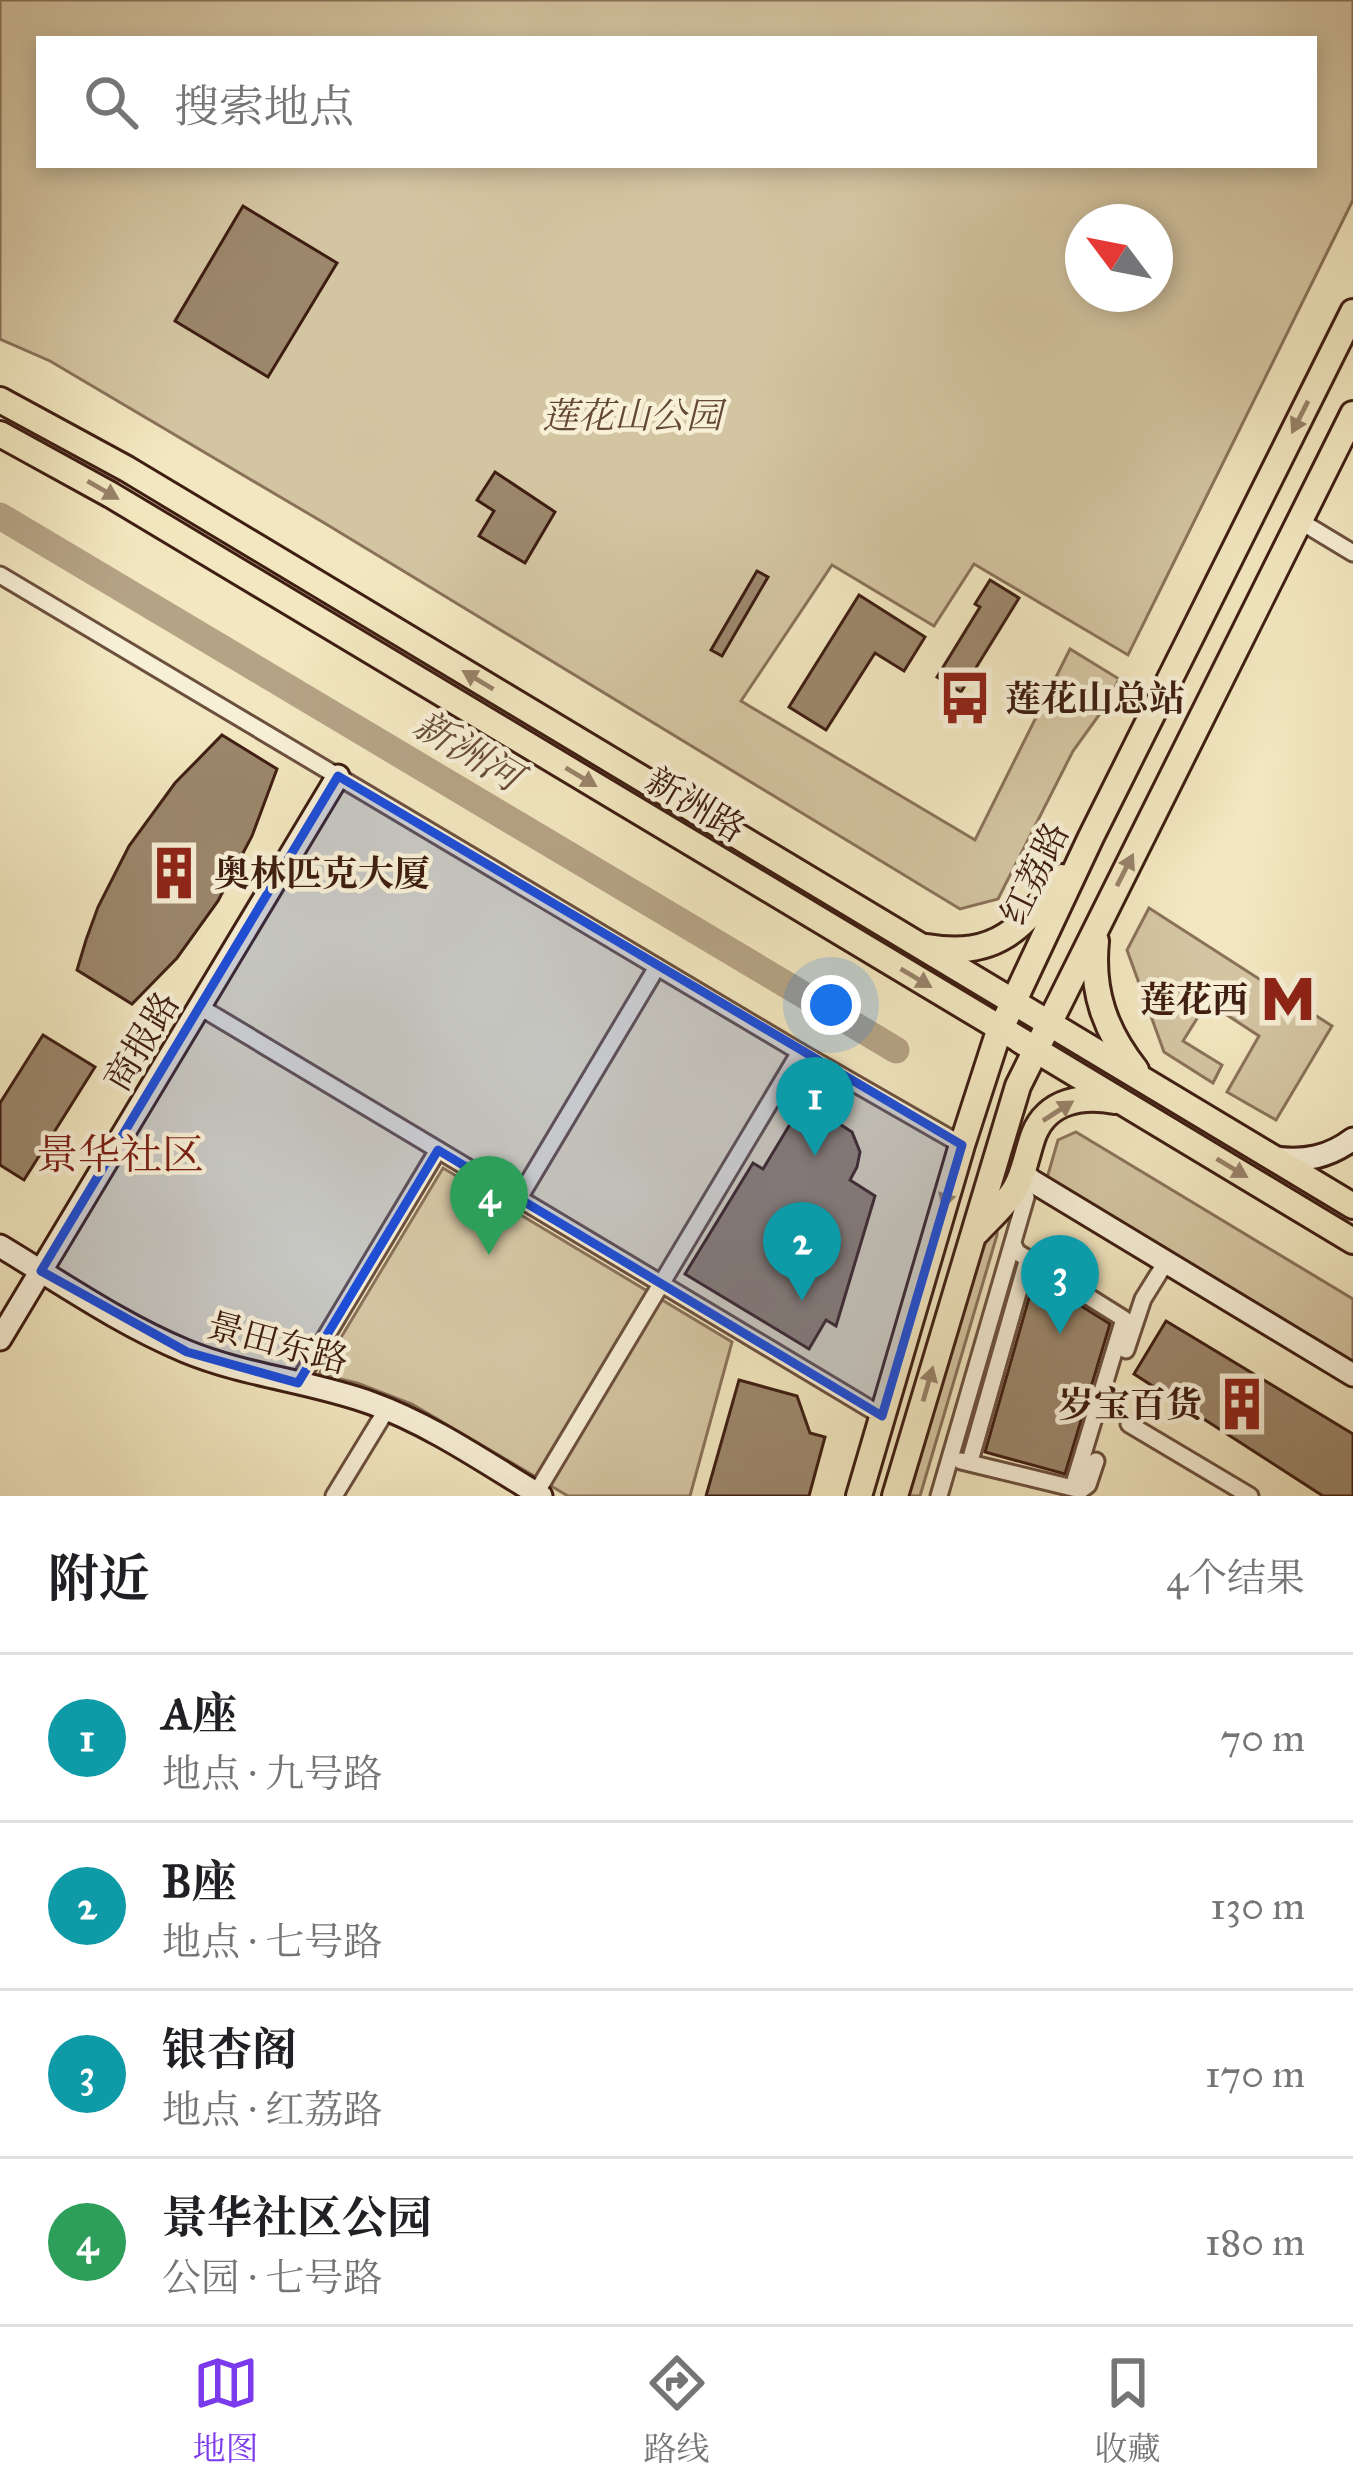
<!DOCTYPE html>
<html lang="zh">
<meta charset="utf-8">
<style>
body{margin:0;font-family:"IM FELL Great Primer","Noto Serif SC",serif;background:#f2f2f2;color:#202124}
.compass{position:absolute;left:1065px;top:204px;width:108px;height:108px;border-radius:50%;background:#fff;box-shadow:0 6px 18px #0003;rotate:302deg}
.you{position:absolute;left:831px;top:1005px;width:42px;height:42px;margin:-30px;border:9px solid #fff;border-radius:50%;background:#1a73e8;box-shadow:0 0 0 18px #1a73e833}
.badge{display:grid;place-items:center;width:78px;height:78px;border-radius:50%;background:#7c3aed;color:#fff;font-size:39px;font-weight:700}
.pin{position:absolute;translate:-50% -99px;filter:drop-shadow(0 3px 6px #0008)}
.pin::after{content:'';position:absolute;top:63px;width:42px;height:36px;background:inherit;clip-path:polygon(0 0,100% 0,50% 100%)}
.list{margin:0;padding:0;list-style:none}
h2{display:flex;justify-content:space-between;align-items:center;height:156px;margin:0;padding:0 48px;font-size:51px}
h2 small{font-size:39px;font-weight:400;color:#757577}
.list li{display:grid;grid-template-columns:78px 1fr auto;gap:36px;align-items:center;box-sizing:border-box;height:168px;padding:0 48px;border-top:3px solid #e0e0e0}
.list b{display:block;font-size:45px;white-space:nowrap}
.list p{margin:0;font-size:39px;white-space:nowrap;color:#757577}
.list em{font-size:39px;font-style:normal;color:#757577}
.icon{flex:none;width:66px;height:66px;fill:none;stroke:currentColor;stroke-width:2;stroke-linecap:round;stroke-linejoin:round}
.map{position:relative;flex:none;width:1353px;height:1496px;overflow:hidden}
.search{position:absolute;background:#fff;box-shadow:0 6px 18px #0003;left:36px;right:36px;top:36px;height:132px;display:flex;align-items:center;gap:30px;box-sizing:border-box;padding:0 42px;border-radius:0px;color:#757577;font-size:45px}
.sheet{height:828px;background:#fff}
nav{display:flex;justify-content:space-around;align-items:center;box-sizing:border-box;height:168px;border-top:3px solid #e0e0e0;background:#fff;font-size:33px;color:#757577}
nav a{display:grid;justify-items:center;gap:6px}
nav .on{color:#7c3aed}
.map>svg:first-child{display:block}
</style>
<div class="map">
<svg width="1353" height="1496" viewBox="0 0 1353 1496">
<rect width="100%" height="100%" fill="#f2e7c0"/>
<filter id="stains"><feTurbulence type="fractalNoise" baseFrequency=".00167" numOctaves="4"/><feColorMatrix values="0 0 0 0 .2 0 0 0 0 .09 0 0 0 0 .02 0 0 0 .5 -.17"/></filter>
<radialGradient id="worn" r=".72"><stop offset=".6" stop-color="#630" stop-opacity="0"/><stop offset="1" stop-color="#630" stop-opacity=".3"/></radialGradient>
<g fill="#d4c5a2" stroke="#8a725a" stroke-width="3" fill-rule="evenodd">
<path d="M 0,0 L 1353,0 L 1353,200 L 1128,655 L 974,564 L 934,626 L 832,565 L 741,701 L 975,840 L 1070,649 L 1119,679 L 1107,704 L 1073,751 L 998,899 L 960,909 L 326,524 L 50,361 L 0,339 ZM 39,39 L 1314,39 L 1314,165 L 39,165 ZM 1083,222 L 1155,222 L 1155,294 L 1083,294 Z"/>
<polygon points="1149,908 1332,1026 1276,1120 1227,1092 1259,1036 1198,996 1189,1011 1198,1017 1183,1041 1222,1065 1213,1083 1164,1052 1127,950"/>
<polygon points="1076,1132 1353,1299 1353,1362 1047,1178 1058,1140"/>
<polygon points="443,1168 732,1342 690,1496 568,1496 412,1404 357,1383 319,1374"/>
<polygon points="997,1226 997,1235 920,1496 901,1496 980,1242"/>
</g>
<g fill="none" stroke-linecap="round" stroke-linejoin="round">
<polyline stroke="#b5a385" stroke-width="27" points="0,516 896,1050"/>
</g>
<g fill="#9c876c" stroke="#3f1e12" stroke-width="3">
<polygon points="243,206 337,263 268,377 175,321"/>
<polygon points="495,472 555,512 525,563 479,536 494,511 477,500"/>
<polygon points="757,571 768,577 722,656 711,650"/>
<polygon points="990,580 1019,598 961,692 937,677 980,607 975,604"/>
<polygon points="859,595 925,637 904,671 875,653 826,730 789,707"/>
<polygon points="222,735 277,769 252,836 218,901 177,958 132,1004 77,970 86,940 98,907 129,846 175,783"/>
<polygon points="43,1035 95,1067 24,1180 0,1165 0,1103"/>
<polygon points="804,1101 852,1132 860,1152 857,1167 850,1180 875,1196 836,1326 826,1320 809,1349 685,1274 753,1163 763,1169"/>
<polygon points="1035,1277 1110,1324 1065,1474 985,1452"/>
<polygon points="1166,1321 1353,1434 1353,1496 1323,1496 1134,1374"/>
<polygon points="739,1380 797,1396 810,1433 825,1437 809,1496 706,1496"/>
</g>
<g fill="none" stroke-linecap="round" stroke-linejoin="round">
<defs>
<g id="street">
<polyline points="1300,521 1353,553"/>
<polyline points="0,575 800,1052 962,1145"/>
<polyline points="200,1007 882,1416"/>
<polyline points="519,1198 657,967"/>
<polyline points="1013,1244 1017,1252 1124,1319 1073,1487"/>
<polyline points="1126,1350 1143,1299 1166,1262"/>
<polyline points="298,1383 438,1150"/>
<polyline points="1129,1424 1250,1496"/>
<polyline points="961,1461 1081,1490 1088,1485 1096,1461"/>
<polyline points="970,1461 1028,1258"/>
<polyline points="536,1493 800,1052"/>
<polyline points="334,1496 387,1409"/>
<polyline points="939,1496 1026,1197 1014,1192"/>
</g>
<g id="secondary">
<path d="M 1275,1158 C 1305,1162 1329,1157 1353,1139"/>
<polyline points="1022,1173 1032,1181 1353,1375"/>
<path d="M 0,1246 C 60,1282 120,1324 185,1351 C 245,1376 311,1381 371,1403 C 432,1425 486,1463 541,1496"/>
<polyline points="0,1339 338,776"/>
</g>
<g id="primary">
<polyline points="0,400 127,469 1353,1206"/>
<polyline points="0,434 111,495 1035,1049"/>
<path d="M 1096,941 C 1091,991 1105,1031 1136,1070"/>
<path d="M 927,947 C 996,959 1023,928 1061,877"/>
<polyline points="1021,1041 1353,1241"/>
<path d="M 977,1232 C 990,1218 1006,1204 1015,1189 C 1025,1172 1027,1152 1034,1134 C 1048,1100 1083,1095 1115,1101"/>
<polyline points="859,1496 962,1145 997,1037 1091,837 1353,312"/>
<polyline points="895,1496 1018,1086 1353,414"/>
</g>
</defs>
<use href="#street" stroke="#6c503e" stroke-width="21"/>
<use href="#secondary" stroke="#3f1e12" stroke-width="27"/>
<use href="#primary" stroke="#3f1e12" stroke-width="30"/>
<use href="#street" stroke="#f7efd6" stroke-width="15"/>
<use href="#secondary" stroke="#f7efd6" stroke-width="21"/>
<use href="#primary" stroke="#f2e7c0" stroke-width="24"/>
</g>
<defs><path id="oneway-solid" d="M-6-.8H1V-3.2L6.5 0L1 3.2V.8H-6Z" transform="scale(3)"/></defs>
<g fill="#988269">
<use href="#oneway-solid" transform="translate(1300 417) rotate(117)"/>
<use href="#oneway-solid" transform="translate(103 490) rotate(30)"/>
<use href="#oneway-solid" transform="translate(478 680) rotate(-149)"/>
<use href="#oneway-solid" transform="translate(581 777) rotate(31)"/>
<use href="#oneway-solid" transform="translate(1125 870) rotate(-63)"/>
<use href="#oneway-solid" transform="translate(916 978) rotate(31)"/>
<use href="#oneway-solid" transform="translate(1058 1111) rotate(-33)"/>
<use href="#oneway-solid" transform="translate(1232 1168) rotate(31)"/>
<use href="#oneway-solid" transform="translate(948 1191) rotate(106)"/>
<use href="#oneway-solid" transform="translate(928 1384) rotate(-74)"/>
</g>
<path fill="#1d4ed8" fill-opacity="0.2" stroke="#1d4ed8" stroke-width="9" stroke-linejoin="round" d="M 338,776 L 962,1145 L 882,1416 L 438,1150 L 298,1383 L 187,1352 L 41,1271 Z"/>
<defs>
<symbol id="bus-bare" viewBox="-9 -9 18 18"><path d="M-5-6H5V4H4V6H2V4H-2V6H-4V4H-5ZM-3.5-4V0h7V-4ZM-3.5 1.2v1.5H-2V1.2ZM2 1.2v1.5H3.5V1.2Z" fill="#8f2418" stroke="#f7efd6" stroke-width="2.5" paint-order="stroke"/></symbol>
<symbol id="building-bare" viewBox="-9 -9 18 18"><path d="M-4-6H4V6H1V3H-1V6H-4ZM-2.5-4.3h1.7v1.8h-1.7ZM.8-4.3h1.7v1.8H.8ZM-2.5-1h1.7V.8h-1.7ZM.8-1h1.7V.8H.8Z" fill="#8f2418" stroke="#f7efd6" stroke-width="2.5" paint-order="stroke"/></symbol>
<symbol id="metro-bare" viewBox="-9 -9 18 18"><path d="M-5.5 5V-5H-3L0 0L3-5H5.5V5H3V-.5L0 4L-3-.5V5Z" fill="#8f2418" stroke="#f7efd6" stroke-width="2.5" paint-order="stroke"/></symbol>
</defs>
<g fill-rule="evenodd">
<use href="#bus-bare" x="927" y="660" width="76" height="76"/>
<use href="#building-bare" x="136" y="835" width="76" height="76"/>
<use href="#metro-bare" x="1250" y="961" width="76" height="76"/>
<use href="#building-bare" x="1204" y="1366" width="76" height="76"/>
</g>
<g text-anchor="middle" stroke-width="9" stroke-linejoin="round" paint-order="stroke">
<g font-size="36" font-style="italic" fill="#644836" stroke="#f7efd6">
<text x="632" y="428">莲花山公园</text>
</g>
<g font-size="36" font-weight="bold" fill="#3f1e12" stroke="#f7efd6" text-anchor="start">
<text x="1005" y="711">莲花山总站</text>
<text x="214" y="886">奥林匹克大厦</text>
<text x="1248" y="1012" text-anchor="end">莲花西</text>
<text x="1202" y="1417" text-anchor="end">岁宝百货</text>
</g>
<g font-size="36" fill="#3f1e12" stroke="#f7efd6">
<text transform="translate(696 804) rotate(31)" y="13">新洲路</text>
<text transform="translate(1034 873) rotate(-64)" y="13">红荔路</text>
<text transform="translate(141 1041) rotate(-59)" y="13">商报路</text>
<text transform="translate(278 1342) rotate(15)" y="13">景田东路</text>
</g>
<g font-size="39" font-style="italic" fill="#684d3a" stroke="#f7efd6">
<text transform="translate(468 750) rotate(31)" y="14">新洲河</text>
</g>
<g font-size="42" fill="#7a1f14" stroke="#f7efd6">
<text x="120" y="1169">景华社区</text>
</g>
</g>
<rect width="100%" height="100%" filter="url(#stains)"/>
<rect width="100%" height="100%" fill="url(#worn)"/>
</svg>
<svg class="compass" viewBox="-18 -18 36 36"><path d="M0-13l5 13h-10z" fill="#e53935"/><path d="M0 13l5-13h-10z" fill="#757577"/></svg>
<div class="you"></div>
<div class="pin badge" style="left:815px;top:1156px;background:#0f9aa8">1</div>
<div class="pin badge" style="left:802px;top:1301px;background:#0f9aa8">2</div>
<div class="pin badge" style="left:1060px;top:1334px;background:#0f9aa8">3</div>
<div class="pin badge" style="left:489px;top:1255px;background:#2e9e5b">4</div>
<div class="search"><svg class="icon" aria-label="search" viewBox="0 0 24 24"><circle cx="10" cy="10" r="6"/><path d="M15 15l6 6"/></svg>搜索地点</div>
</div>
<section class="sheet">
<h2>附近<small>4个结果</small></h2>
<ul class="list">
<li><span class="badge" style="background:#0f9aa8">1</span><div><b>A座</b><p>地点 · 九号路</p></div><em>70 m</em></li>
<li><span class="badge" style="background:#0f9aa8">2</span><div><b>B座</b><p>地点 · 七号路</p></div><em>130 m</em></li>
<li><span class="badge" style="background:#0f9aa8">3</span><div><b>银杏阁</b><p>地点 · 红荔路</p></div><em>170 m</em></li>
<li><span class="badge" style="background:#2e9e5b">4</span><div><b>景华社区公园</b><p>公园 · 七号路</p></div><em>180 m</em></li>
</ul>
</section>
<nav>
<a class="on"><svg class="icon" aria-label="map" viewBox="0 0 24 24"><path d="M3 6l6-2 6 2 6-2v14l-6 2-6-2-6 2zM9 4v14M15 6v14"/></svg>地图</a>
<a><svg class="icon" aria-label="directions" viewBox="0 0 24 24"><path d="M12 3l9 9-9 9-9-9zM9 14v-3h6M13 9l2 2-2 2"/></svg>路线</a>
<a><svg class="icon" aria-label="saved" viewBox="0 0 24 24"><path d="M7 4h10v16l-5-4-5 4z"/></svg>收藏</a>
</nav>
